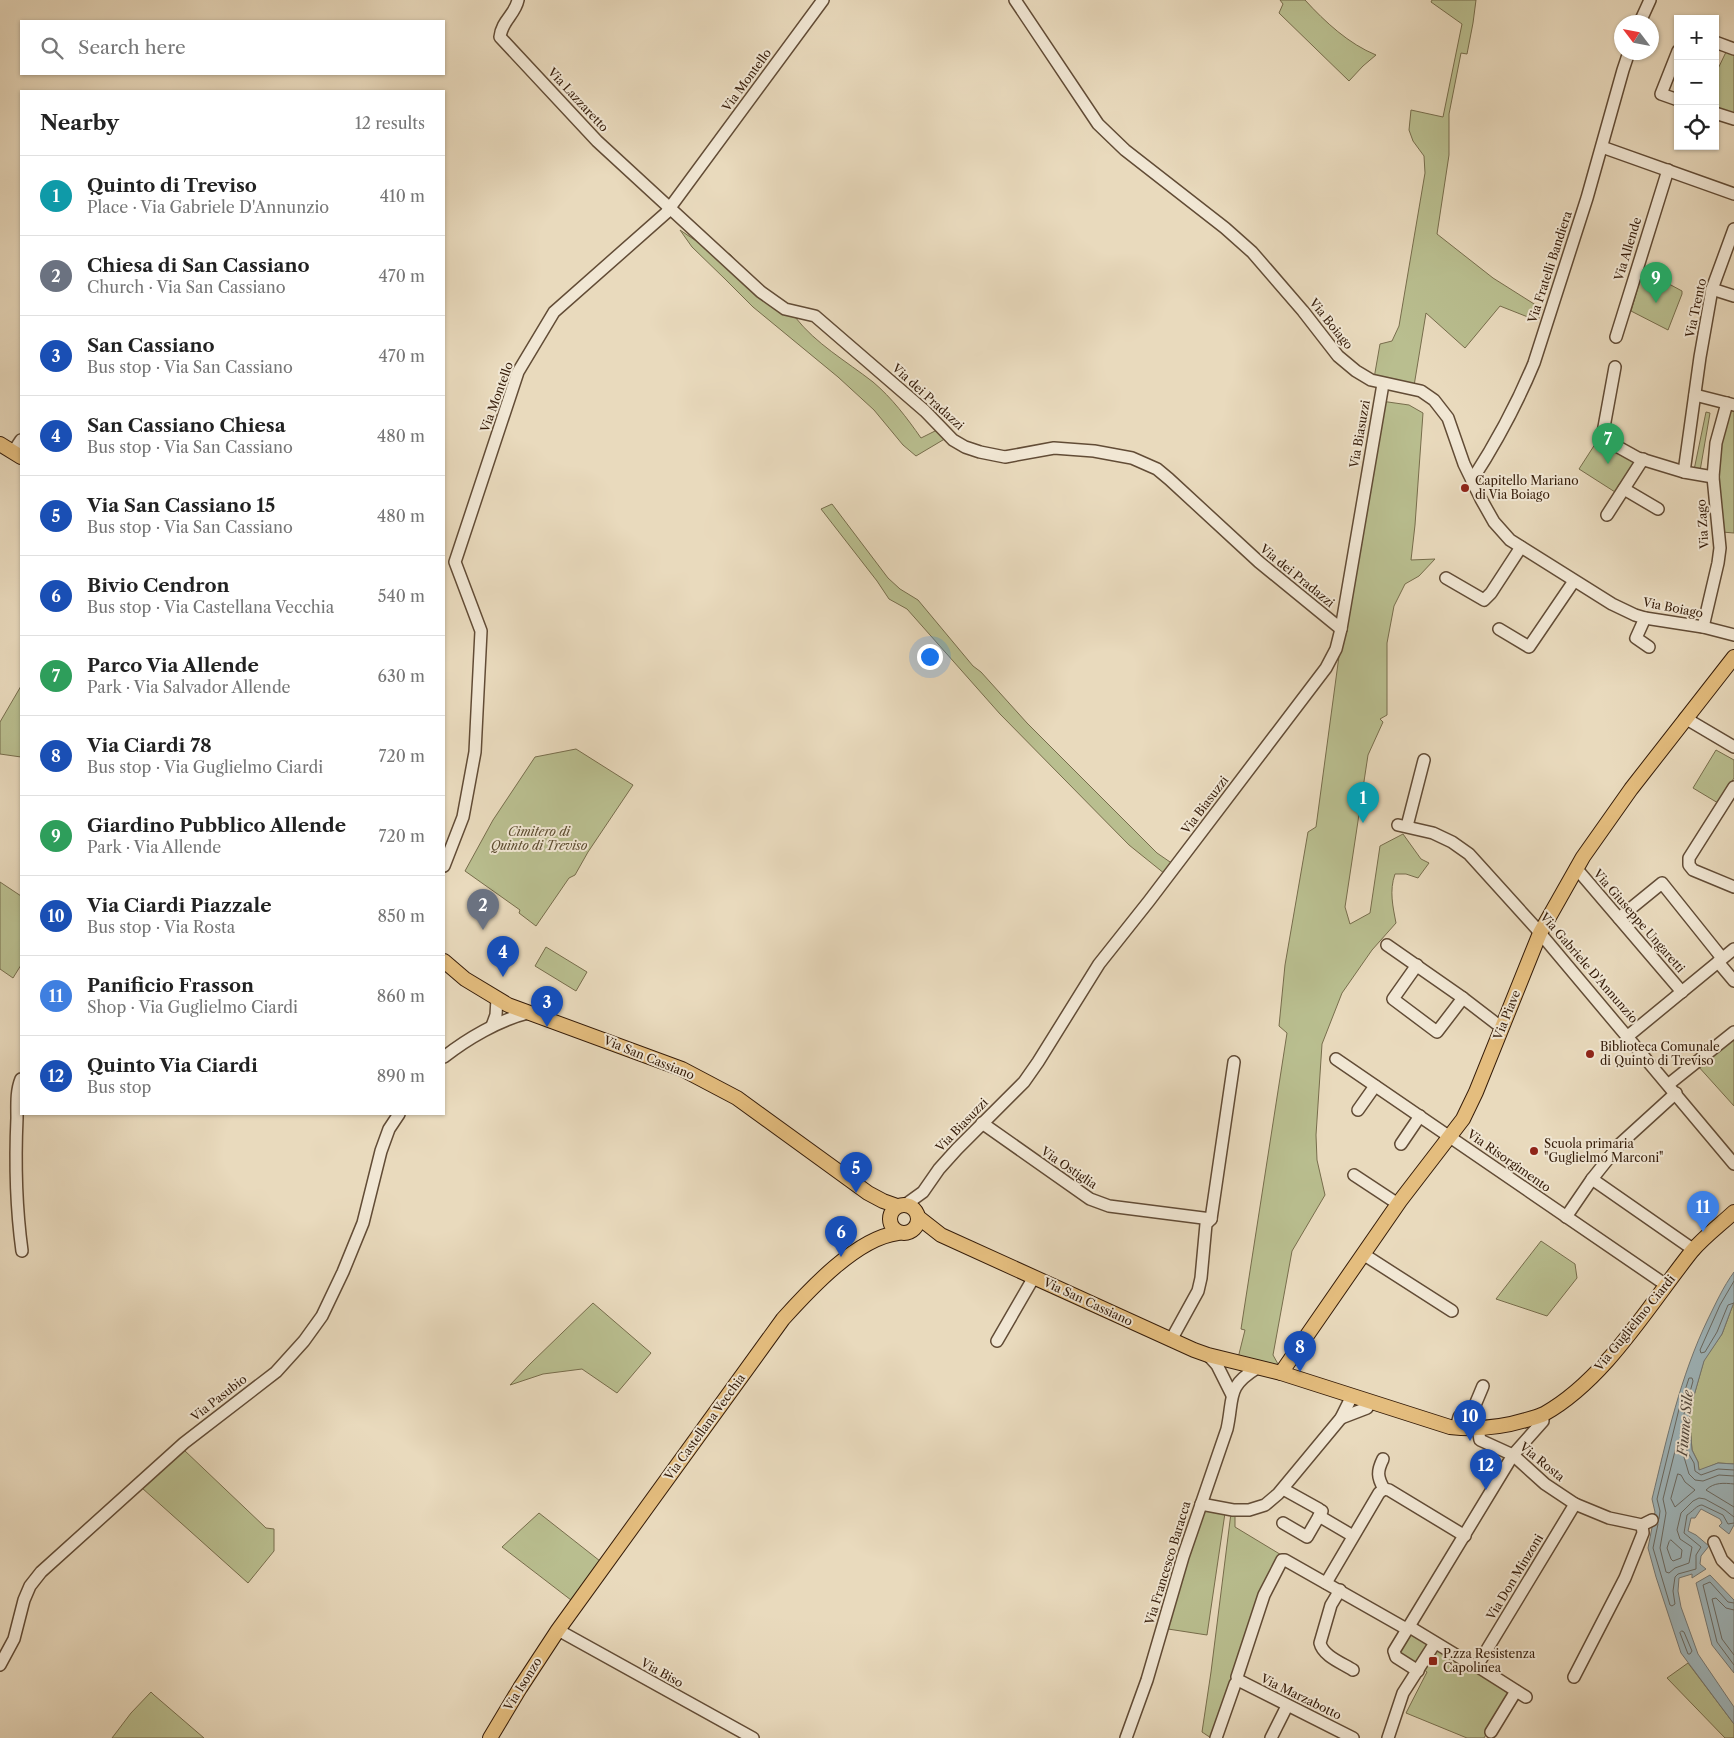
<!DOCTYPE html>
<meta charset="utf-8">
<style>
body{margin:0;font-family:"Libre Caslon Text",serif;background:#f6f6f6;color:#222}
.controls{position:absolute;right:15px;top:15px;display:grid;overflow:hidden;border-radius:0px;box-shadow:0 1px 4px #0004}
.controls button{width:45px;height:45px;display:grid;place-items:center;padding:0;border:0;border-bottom:1px solid #e0e0e0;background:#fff;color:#222;font:25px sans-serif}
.compass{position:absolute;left:1614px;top:15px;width:45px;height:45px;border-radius:50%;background:#fff;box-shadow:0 1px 4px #0004;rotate:302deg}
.you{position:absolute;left:929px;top:656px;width:18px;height:18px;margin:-12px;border:4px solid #fff;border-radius:50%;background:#1a73e8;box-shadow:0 0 0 8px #1a73e833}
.badge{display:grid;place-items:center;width:32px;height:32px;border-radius:50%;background:#0b8043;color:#fff;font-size:16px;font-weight:700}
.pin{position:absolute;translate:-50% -41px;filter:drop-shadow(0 1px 2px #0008)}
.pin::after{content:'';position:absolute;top:26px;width:18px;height:15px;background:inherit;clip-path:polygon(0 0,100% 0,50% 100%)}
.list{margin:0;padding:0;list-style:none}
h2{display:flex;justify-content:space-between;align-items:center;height:65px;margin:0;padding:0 20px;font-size:21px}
h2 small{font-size:16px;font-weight:400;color:#767676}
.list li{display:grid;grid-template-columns:32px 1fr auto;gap:15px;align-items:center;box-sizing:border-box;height:80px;padding:0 20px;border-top:1px solid #e0e0e0}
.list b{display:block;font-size:19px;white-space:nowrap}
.list p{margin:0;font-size:16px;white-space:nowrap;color:#767676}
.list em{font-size:16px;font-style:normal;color:#767676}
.icon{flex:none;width:28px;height:28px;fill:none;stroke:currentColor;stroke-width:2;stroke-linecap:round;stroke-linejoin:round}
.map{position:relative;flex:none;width:1734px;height:1738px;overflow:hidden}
.search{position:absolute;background:#fff;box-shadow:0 1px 4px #0004;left:20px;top:20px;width:425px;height:55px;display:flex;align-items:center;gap:12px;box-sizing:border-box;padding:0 18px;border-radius:0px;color:#767676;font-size:19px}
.panel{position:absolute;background:#fff;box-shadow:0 1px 4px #0004;left:20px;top:90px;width:425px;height:1025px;border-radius:0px}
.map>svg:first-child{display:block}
</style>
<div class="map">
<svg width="1734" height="1738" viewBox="0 0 1734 1738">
<rect width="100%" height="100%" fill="#e9dabd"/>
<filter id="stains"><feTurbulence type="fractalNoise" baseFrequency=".004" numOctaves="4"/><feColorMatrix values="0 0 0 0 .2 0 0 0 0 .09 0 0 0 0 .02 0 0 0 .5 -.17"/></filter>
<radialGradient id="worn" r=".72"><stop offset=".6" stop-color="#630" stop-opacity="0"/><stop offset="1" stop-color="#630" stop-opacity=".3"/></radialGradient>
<g fill="#b9be8f" stroke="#776d4c">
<path d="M 1280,0 L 1305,0 C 1325,22 1349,44 1376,55 L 1363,66 L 1349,81 L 1279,13 L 1283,4 Z"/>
<polygon points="1432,0 1476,0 1473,23 1467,54 1461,53 1449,114 1449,155 1437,234 1493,278 1542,309 1538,321 1500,306 1465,348 1426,313 1413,392 1373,384 1380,344 1392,341 1399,326 1425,173 1424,156 1413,141 1409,130 1411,110 1443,117 1462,24 1431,2"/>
<polygon points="1726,52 1734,55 1734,116 1715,109 1715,75"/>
<path d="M 680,230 L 714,253 L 719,247 L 731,255 L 746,275 L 795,317 C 816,344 846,361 873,382 C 892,398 907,418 921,438 L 939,429 L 950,428 L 953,434 L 916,456 L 903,445 L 874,410 L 838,377 L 753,307 L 725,279 L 692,247 Z"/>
<polygon points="1643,270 1682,291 1682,294 1668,330 1631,311"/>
<path d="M 1381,401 L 1409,405 L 1423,413 L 1415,525 L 1411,560 L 1435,559 L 1419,576 L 1405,584 L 1394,606 L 1387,643 L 1387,715 L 1380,719 L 1383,722 L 1368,755 L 1345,907 L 1350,924 L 1370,913 L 1380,846 L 1403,834 L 1421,859 L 1429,863 L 1418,878 L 1406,874 L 1395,874 C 1389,891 1393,907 1396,923 L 1372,950 L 1342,993 L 1322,1044 L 1316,1135 L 1317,1160 L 1325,1195 L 1292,1251 L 1273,1355 L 1278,1364 L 1276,1366 L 1238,1358 L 1245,1330 L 1241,1329 L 1287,1033 L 1279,1026 L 1285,965 L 1308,832 L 1316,827 L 1339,656 Z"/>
<polygon points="1729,407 1734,408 1734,533 1722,532 1717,482 1719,447"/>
<polygon points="1706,412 1710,413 1700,471 1694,470"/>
<polygon points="1599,438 1637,459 1615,492 1579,469"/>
<polygon points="832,504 888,578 900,589 918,600 973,666 981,672 1027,723 1157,853 1173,864 1165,874 1129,845 1064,779 1000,714 907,609 889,599 877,581 821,509"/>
<polygon points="21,686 21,757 0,754 0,722"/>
<polygon points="576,749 633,785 588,852 575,875 569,878 536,926 519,913 520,910 465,871 493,820 535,757"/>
<polygon points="1716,750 1734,760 1734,778 1718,803 1693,788"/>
<polygon points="0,882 21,896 21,965 13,978 0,969"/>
<polygon points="546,947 587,972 576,991 535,966"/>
<polygon points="1734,1033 1734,1106 1697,1065"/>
<polygon points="1541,1241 1575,1264 1577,1278 1547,1316 1496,1299"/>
<polygon points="1734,1302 1734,1464 1718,1463 1699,1471 1698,1462 1692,1450 1689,1413 1704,1360 1722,1334"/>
<polygon points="593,1303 651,1353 617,1393 582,1369 543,1374 510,1385 530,1364"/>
<polygon points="184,1450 266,1528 274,1529 274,1551 248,1583 142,1488"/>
<polygon points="1203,1511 1225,1513 1207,1635 1168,1629 1190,1547"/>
<polygon points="539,1513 600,1561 571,1600 502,1547"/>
<polygon points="1231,1513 1235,1516 1235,1527 1283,1556 1215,1738 1211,1738 1202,1732 1211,1672"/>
<polygon points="1411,1633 1510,1693 1484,1738 1467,1738 1406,1713 1427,1672 1399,1653"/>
<polygon points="1688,1663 1734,1724 1734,1738 1725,1738 1667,1678"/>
<polygon points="151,1692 154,1695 204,1738 112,1738 131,1713"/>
</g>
<g fill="#9fb7bd" stroke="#757975">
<path d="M 1734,1272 L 1734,1302 L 1722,1334 L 1704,1361 L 1689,1413 L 1692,1450 L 1698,1462 L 1699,1470 L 1718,1463 L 1734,1464 L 1734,1525 L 1729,1534 L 1719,1526 L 1722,1523 L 1720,1519 L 1701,1509 L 1695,1518 L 1691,1518 L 1688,1531 L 1696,1535 L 1709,1546 L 1701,1556 L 1700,1564 L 1706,1569 L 1692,1578 L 1692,1574 L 1679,1578 L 1678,1591 L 1681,1607 L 1698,1654 L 1734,1707 L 1734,1724 L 1681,1653 L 1656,1577 L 1648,1548 L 1655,1512 L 1652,1499 C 1667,1438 1680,1377 1708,1319 C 1716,1303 1723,1287 1734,1272 Z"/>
<polygon points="1710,1575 1734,1600 1734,1673 1712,1645 1696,1583"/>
</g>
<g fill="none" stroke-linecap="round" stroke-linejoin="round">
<g stroke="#6a6a63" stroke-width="1">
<polyline points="1734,1281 1720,1305 1700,1350 1701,1353 1705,1352 1717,1332 1728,1305 1734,1303"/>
<polygon points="1678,1474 1681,1475 1685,1482 1695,1490 1675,1507 1671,1499"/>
<polyline points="1734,1476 1719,1475 1703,1481 1695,1480 1689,1474 1681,1447 1676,1447 1663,1499 1666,1513 1660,1548 1666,1572 1669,1573 1675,1568 1689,1563 1692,1547 1680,1539 1677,1530 1681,1513 1693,1501 1699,1498 1705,1499 1725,1510 1734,1517"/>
<path d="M 1734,1484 C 1724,1483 1714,1482 1706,1490 L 1734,1507"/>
<polyline points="1659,1519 1660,1511 1657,1499 1679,1409 1689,1378 1692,1378 1693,1381 1684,1414 1687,1451 1694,1463 1695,1471 1701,1475 1718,1469 1734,1470"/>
<path d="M 1658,1524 L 1653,1548 L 1670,1605 L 1672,1606 L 1675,1604 L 1673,1591 L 1675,1577 L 1678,1574 L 1696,1569 L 1696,1555 L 1701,1547 L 1684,1533 L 1687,1515 C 1692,1512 1697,1505 1702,1505 L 1723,1515 L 1728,1524 L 1734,1523"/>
<polygon points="1671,1540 1682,1550 1681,1558 1673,1561 1671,1559 1667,1548 1669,1542"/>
<polyline points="1734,1603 1728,1602 1710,1582 1703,1585 1717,1642 1734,1665"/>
<polyline points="1734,1610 1726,1608 1716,1598 1712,1599 1722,1639 1734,1655"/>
<polygon points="1682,1631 1684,1632 1692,1651 1690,1654 1688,1654 1680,1633"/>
</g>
<defs>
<g id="minor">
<path d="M 518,0 C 515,15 502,20 500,37 L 597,141 L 761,292 L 785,309 L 815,316 L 925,411 L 953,440 L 965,447 L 980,452 L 1005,457 L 1054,448 L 1094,451 L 1132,458 L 1157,469 L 1169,479 L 1259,562 L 1341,629"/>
<polyline points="1015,0 1098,124 1125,150 1225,228 1252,252 1303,311 1338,356 1356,371 1371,380 1421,391 1434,400 1448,418 1464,464 1481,499 1494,522 1510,540 1612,604 1635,615 1645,618 1703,627 1734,635"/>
<polyline points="1640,22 1650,0"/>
<polyline points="1715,42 1734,49"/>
<polyline points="1678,51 1661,94 1678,100"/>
<polyline points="1715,113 1734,119"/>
<polyline points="1602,147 1734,194"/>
<polyline points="1712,289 1734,296"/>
<polyline points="1616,337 1668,170"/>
<polyline points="1615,367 1602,438 1638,458 1684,472 1713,477"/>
<polyline points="1695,395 1734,405"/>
<polyline points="13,452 21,440"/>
<polyline points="1684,472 1700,357 1712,289 1734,229"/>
<path d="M 1472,480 C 1496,443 1517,404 1534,363 L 1587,198 L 1623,70 L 1629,52"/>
<polyline points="1624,489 1658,509"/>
<polyline points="1607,515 1643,459"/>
<polyline points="1446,578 1484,600 1491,593 1521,547"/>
<polyline points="1645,618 1636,638 1649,647"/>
<polyline points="1703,627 1718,563 1720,548 1713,477 1716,443 1727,403"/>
<polyline points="1499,629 1529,647 1574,581"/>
<polyline points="1685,718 1734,747"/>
<polyline points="1734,787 1689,858 1689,865 1693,870 1734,887"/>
<polyline points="1398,825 1433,833 1452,842 1469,854 1535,927 1734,1164"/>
<polyline points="1407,826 1424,760"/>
<polyline points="444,866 463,817 475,752 481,631 455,562 518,372 554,312 666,213 823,0"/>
<polyline points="1576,868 1682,992"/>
<polyline points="1619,918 1662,883 1722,958"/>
<polyline points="1387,945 1463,998 1502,1028"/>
<polyline points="1718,962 1734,981"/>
<polyline points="1417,965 1393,999 1437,1032 1463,998"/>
<polyline points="492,1026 496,1015 497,999"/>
<polyline points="1628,1036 1734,949"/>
<path d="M 444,1057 C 467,1039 499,1020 528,1013"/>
<polyline points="1336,1059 1666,1285"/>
<path d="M 21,1079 C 16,1091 17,1105 17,1118 C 15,1162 16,1207 22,1251"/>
<polyline points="1669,1084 1734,1032"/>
<polyline points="1358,1110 1375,1086"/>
<polyline points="982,1123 1090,1199 1109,1206 1211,1219"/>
<polyline points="1401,1144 1420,1116"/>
<polyline points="1354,1175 1398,1204"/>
<polyline points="1592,1179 1694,1250"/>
<polyline points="905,1205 923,1192 939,1169 957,1149 1024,1082 1038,1062 1099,964 1149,901 1326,668 1336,649 1341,629 1383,384"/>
<polyline points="1566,1217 1592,1179 1620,1144 1676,1093"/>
<polyline points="1363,1254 1452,1311"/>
<polyline points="1171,1340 1198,1291 1201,1278 1206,1224 1211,1219 1234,1062"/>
<polyline points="997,1341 1034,1277"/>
<polyline points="1208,1355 1217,1365 1232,1395"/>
<polyline points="1341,1418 1367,1408 1370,1402"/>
<polyline points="1456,1428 1459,1417 1470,1417 1483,1386"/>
<polyline points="1478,1429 1480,1440 1513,1455 1545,1484 1575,1504 1609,1518 1642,1525 1652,1520"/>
<path d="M 1383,1459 C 1377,1471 1377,1477 1384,1489"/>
<polyline points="1283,1489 1319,1509"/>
<polyline points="1201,1504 1233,1510 1249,1510 1265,1505 1278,1494 1341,1418 1352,1396"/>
<polyline points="1319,1516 1353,1536"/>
<polyline points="1283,1523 1307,1537 1322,1511"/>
<polyline points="1714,1542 1722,1560 1734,1572"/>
<polyline points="1326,1583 1379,1493 1384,1489 1389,1490 1465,1536"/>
<path d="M 1340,1590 L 1331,1605 L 1320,1643 C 1323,1656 1342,1663 1353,1670"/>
<polyline points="558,1630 753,1738"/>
<polyline points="0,1665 14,1639 24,1600 30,1586 41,1572 184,1443 276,1372 304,1341 322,1316 343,1272 363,1223 381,1151 389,1129 399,1114"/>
<polyline points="1477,1666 1526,1697"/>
<polyline points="1418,1671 1396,1657 1394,1651 1513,1455 1543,1421 1542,1415"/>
<polyline points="1574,1677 1625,1578 1643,1533 1642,1525"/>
<polyline points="1238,1680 1353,1738"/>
<polyline points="1491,1732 1516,1691"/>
<path d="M 1126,1738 L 1147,1680 L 1183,1557 L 1227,1429 C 1234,1397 1226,1387 1257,1368"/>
<polyline points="1216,1738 1235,1684 1238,1680 1237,1677 1264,1595 1282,1560 1285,1560 1403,1627 1413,1629 1474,1666 1477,1666 1575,1504"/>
<polyline points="1271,1738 1287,1706"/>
<polyline points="1388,1738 1403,1693 1435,1643"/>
</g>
<g id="major">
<polyline points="0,444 21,457"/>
<polyline points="444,961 465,979 508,1005 682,1069 737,1098 868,1193 883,1201 897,1206"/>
<circle cx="904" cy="1219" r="14"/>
<path d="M 918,1217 L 941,1235 L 1194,1350 L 1208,1355 L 1281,1373 L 1450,1427 C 1477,1430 1500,1428 1526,1420 C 1532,1418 1538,1417 1544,1414 C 1605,1380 1649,1305 1692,1251 C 1704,1237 1720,1225 1734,1212"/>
<polyline points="1281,1373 1400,1201 1463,1119 1476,1092 1540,933 1583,857 1631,789 1734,657"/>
<path d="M 490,1738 L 520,1688 L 558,1630 L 783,1319 C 810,1289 857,1238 898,1233"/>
</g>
</defs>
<use href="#minor" stroke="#624c36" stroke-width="14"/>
<use href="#major" stroke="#351c09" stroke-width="16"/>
<use href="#minor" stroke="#f1e7d4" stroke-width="11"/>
<use href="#major" stroke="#e4bd7e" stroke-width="14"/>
</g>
<g fill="#8f2418" stroke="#f1e7d4" stroke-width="2">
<circle cx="1465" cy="488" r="5"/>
<circle cx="1590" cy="1054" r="5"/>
<circle cx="1534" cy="1151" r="5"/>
<rect x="1428" y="1656" width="10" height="10" rx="2.5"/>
</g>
<g text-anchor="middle" stroke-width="4" stroke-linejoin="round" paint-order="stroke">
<g font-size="12" fill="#351c09" stroke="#f1e7d4">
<text transform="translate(747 80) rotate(-54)" y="4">Via Montello</text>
<text transform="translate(578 100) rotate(47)" y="4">Via Lazzaretto</text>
<text transform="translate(1628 249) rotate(-73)" y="4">Via Allende</text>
<text transform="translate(1550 267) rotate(-72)" y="4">Via Fratelli Bandiera</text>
<text transform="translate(1696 308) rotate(-78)" y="4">Via Trento</text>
<text transform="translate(1331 324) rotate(51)" y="4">Via Boiago</text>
<text transform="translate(497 397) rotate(-70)" y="4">Via Montello</text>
<text transform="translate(928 397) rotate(42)" y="4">Via dei Pradazzi</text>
<text transform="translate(1360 434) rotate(-80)" y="4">Via Biasuzzi</text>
<text transform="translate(1703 524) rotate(-94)" y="4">Via Zago</text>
<text transform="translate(1297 576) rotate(39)" y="4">Via dei Pradazzi</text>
<text transform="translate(1673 608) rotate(11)" y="4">Via Boiago</text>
<text transform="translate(1205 805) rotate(-53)" y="4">Via Biasuzzi</text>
<text transform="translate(1639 921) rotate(49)" y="4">Via Giuseppe Ungaretti</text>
<text transform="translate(1589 968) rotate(49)" y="4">Via Gabriele D'Annunzio</text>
<text transform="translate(1507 1015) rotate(-68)" y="4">Via Piave</text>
<text transform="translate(649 1058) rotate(22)" y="4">Via San Cassiano</text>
<text transform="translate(962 1125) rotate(-46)" y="4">Via Biasuzzi</text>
<text transform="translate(1509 1161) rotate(35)" y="4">Via Risorgimento</text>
<text transform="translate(1069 1168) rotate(34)" y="4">Via Ostiglia</text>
<text transform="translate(1088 1302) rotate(25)" y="4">Via San Cassiano</text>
<text transform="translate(1635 1323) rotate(-51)" y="4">Via Guglielmo Ciardi</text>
<text transform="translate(219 1398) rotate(-38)" y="4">Via Pasubio</text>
<text transform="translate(705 1427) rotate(-54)" y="4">Via Castellana Vecchia</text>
<text transform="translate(1542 1462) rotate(39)" y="4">Via Rosta</text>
<text transform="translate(1168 1563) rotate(-73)" y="4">Via Francesco Baracca</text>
<text transform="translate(1515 1577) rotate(-59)" y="4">Via Don Minzoni</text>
<text transform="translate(662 1673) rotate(29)" y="4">Via Biso</text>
<text transform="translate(523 1684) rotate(-58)" y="4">Via Isonzo</text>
<text transform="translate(1301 1697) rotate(26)" y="4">Via Marzabotto</text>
</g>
<g font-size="12" fill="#351c09" stroke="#f1e7d4" text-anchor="start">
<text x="1475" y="485">Capitello Mariano<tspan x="1475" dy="14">di Via Boiago</tspan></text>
<text x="1600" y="1051">Biblioteca Comunale<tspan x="1600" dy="14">di Quinto di Treviso</tspan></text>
<text x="1544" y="1148">Scuola primaria<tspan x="1544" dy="14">"Guglielmo Marconi"</tspan></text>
<text x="1443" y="1658">P.zza Resistenza<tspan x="1443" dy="14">Capolinea</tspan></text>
</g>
<g font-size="12" font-style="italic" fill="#5d4d31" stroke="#f1e7d4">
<text x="539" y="836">Cimitero di<tspan x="539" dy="14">Quinto di Treviso</tspan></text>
</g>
<g font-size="14" font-style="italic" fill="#554a3f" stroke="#f1e7d4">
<text transform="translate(1685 1423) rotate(-85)" y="5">Fiume Sile</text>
</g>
</g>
<rect width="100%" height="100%" filter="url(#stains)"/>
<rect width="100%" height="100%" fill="url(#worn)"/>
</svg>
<div class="controls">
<button>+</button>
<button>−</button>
<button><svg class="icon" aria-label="locate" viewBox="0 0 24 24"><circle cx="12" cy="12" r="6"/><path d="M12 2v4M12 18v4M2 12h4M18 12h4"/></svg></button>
</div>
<svg class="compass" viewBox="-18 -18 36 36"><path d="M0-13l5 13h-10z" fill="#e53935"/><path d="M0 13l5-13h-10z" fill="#767676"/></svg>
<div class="you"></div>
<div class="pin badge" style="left:1363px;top:823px;background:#0f9aa8">1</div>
<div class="pin badge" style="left:483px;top:930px;background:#6b7280">2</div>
<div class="pin badge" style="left:547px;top:1027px;background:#1a4fb4">3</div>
<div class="pin badge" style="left:503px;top:977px;background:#1a4fb4">4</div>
<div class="pin badge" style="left:856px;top:1193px;background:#1a4fb4">5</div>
<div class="pin badge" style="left:841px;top:1257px;background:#1a4fb4">6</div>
<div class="pin badge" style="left:1608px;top:464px;background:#2e9e5b">7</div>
<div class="pin badge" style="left:1300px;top:1372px;background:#1a4fb4">8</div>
<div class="pin badge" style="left:1656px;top:303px;background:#2e9e5b">9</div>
<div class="pin badge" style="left:1470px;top:1441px;background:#1a4fb4">10</div>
<div class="pin badge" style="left:1703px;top:1232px;background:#3f7fe0">11</div>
<div class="pin badge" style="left:1486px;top:1490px;background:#1a4fb4">12</div>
<div class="search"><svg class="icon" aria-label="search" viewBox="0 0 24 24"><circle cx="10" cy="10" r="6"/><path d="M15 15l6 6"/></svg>Search here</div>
<section class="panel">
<h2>Nearby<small>12 results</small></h2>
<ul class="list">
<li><span class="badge" style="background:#0f9aa8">1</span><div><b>Quinto di Treviso</b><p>Place · Via Gabriele D'Annunzio</p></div><em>410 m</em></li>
<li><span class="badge" style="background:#6b7280">2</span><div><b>Chiesa di San Cassiano</b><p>Church · Via San Cassiano</p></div><em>470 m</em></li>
<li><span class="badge" style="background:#1a4fb4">3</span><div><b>San Cassiano</b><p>Bus stop · Via San Cassiano</p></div><em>470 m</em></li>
<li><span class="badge" style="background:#1a4fb4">4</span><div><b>San Cassiano Chiesa</b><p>Bus stop · Via San Cassiano</p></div><em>480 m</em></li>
<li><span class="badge" style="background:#1a4fb4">5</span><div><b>Via San Cassiano 15</b><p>Bus stop · Via San Cassiano</p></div><em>480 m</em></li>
<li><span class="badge" style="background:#1a4fb4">6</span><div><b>Bivio Cendron</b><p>Bus stop · Via Castellana Vecchia</p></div><em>540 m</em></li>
<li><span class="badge" style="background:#2e9e5b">7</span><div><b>Parco Via Allende</b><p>Park · Via Salvador Allende</p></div><em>630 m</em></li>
<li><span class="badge" style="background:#1a4fb4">8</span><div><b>Via Ciardi 78</b><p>Bus stop · Via Guglielmo Ciardi</p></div><em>720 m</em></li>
<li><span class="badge" style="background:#2e9e5b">9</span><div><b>Giardino Pubblico Allende</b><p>Park · Via Allende</p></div><em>720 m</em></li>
<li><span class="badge" style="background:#1a4fb4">10</span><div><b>Via Ciardi Piazzale</b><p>Bus stop · Via Rosta</p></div><em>850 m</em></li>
<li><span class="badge" style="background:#3f7fe0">11</span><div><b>Panificio Frasson</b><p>Shop · Via Guglielmo Ciardi</p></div><em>860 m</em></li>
<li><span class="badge" style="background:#1a4fb4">12</span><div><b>Quinto Via Ciardi</b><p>Bus stop</p></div><em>890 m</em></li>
</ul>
</section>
</div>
